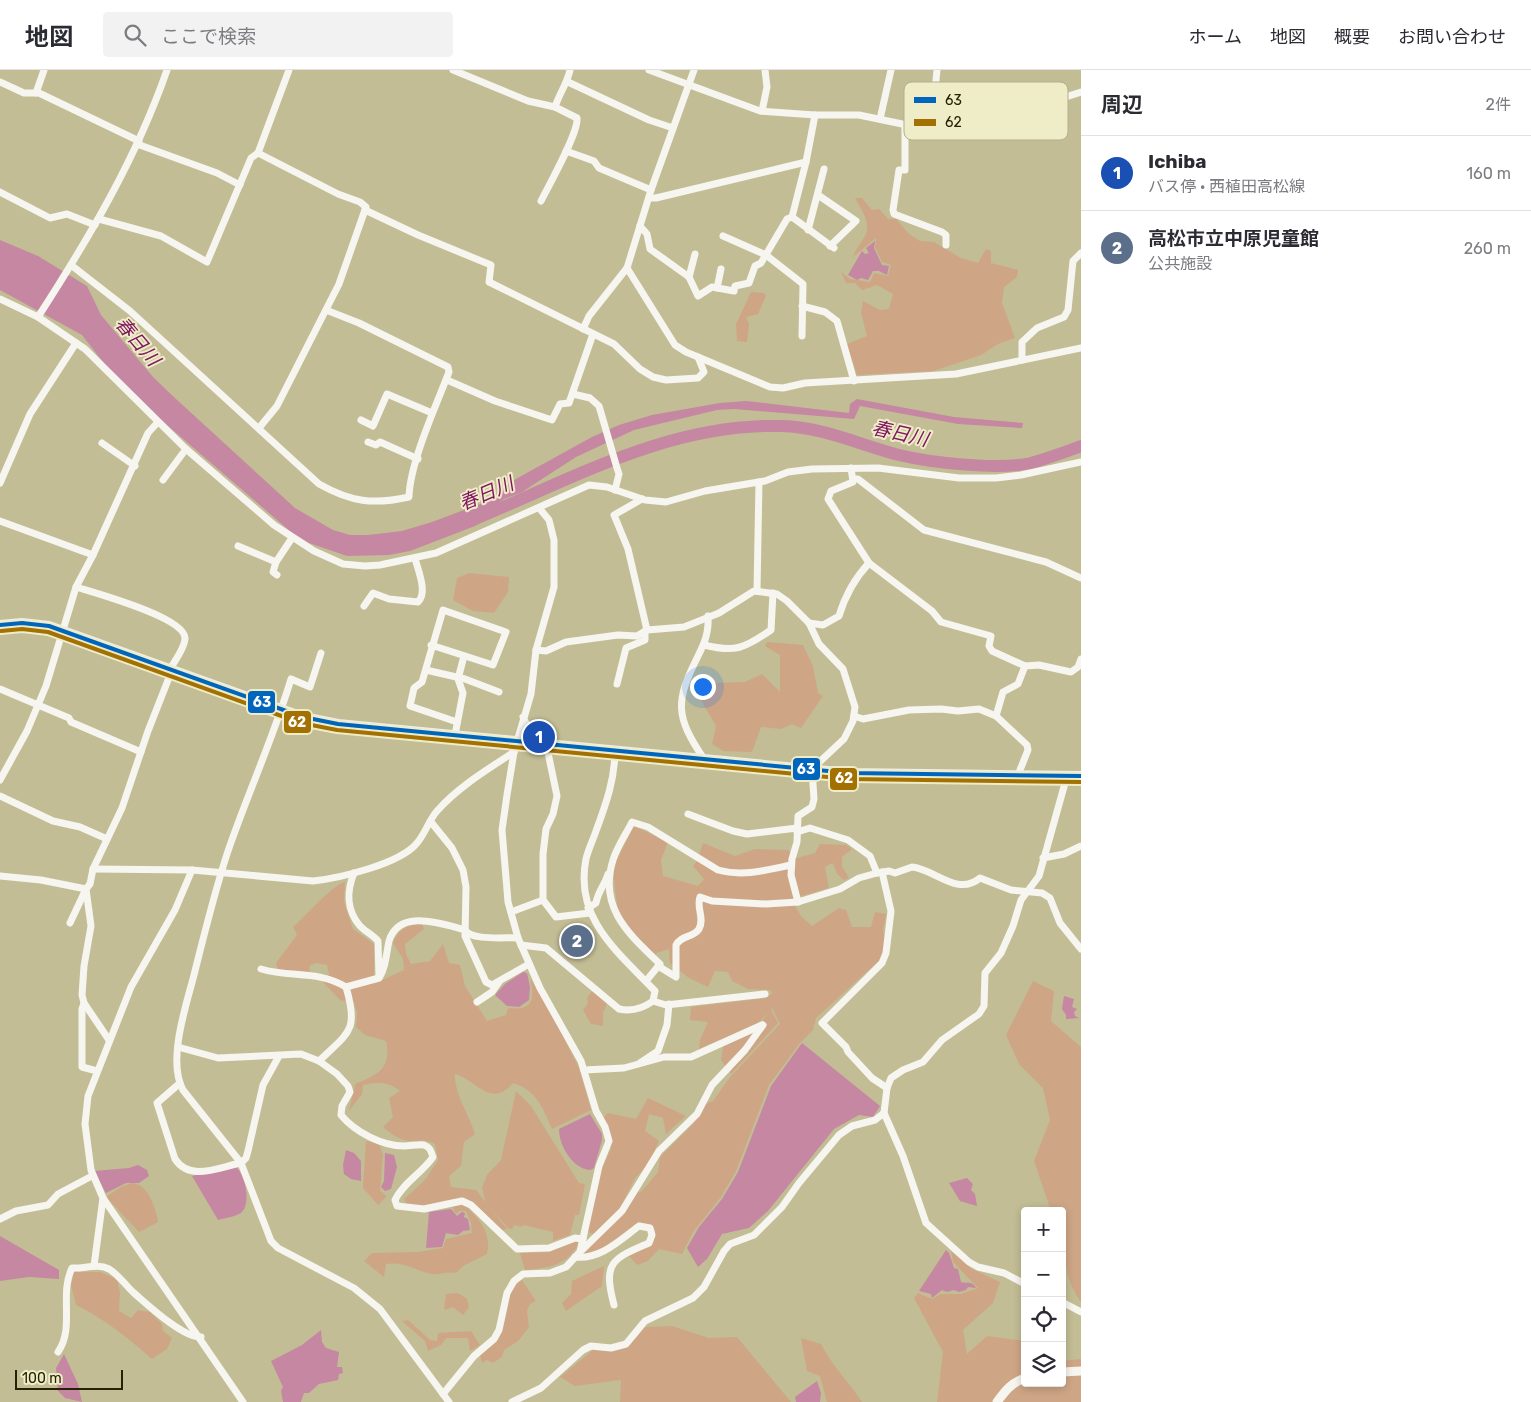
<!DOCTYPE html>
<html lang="ja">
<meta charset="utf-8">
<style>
body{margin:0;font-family:Rubik,"Noto Sans JP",sans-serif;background:#f2f2f3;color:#2b2b33}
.controls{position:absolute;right:15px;bottom:15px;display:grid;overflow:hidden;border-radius:5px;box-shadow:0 2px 8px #0003}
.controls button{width:45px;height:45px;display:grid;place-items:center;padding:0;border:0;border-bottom:1px solid #e1e1e2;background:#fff;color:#2b2b33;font:25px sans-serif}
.scale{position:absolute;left:15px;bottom:12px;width:108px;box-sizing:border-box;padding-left:5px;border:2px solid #252203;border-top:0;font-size:14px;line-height:18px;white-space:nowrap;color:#252203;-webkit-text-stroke:4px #efecc8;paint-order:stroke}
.you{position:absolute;left:702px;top:616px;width:18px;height:18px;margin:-12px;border:4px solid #fff;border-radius:50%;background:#1a73e8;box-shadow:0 0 0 8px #1a73e833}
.badge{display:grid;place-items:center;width:32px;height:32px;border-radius:50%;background:#d93025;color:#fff;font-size:16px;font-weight:700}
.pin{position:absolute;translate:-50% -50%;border:2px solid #fff;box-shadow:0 1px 5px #0006}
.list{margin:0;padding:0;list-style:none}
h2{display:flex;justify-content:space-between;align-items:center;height:65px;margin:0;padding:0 20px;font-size:21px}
h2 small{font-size:16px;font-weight:400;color:#7c7c81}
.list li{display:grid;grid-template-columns:32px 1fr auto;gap:15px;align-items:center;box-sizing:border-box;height:75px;padding:0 20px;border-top:1px solid #e1e1e2}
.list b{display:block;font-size:19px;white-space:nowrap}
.list p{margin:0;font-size:16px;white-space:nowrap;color:#7c7c81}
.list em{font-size:16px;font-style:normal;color:#7c7c81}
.icon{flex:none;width:28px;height:28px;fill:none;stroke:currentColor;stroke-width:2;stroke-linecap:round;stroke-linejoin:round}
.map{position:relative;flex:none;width:1081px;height:1332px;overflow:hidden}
header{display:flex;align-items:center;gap:30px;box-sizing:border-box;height:70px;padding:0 25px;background:#fff;border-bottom:1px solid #e1e1e2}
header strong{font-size:24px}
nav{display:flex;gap:28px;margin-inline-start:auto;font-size:18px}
.search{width:350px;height:45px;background:#f2f2f3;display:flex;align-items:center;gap:12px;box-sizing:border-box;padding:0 18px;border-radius:5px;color:#7c7c81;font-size:19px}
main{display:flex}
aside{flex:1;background:#fff}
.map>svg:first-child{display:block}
</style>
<header>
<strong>地図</strong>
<div class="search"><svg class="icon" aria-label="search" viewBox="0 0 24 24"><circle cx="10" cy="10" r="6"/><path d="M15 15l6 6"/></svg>ここで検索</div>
<nav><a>ホーム</a><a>地図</a><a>概要</a><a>お問い合わせ</a></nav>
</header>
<main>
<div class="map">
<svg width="1081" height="1332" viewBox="0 0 1081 1332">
<rect width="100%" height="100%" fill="#c2bd95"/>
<g fill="#cea686">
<path d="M 855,128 L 862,128 L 872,140 L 879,139 L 888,149 L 896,149 L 909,164 L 920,171 L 934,172 L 961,188 L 978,193 L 986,179 L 991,181 L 991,193 L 1018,200 L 1017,207 L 1004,217 L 1002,233 L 1015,268 L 998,274 L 981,285 L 934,301 L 857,305 L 847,274 L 867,266 L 861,243 L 863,231 L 880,240 L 889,239 L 893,224 L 877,215 L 862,220 L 855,213 L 846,213 L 841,202 L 850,209 L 870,212 L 874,203 L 888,206 L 891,195 L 882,192 L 875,177 L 876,168 L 853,187 C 856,178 861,173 865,166 C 872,153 861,139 855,128 Z"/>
<polygon points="751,222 764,223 766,226 758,244 746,247 749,254 747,272 737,271 736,254"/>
<polygon points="469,503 509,507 508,522 494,543 473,541 453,530 457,508"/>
<polygon points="767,572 803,575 813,596 818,623 823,626 801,658 792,654 781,659 761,657 752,682 723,681 712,674 716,656 701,630 704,620 714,619 715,613 745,612 762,604 780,622 780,585 765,576"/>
<polygon points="634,756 668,772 661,790 663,806 698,816 704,809 693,796 697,791 703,773 735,786 755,779 788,780 797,788 815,783 820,774 846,775 852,779 842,787 842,796 849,808 844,810 837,804 833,793 825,797 829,818 791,829 801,846 812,856 839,838 846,840 852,857 871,857 875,842 886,844 883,861 886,873 882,888 816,948 813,960 800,973 769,1015 736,1101 721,1127 693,1162 682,1184 659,1179 648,1191 637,1195 629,1186 655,1167 654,1158 649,1154 639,1152 603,1178 581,1185 636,1123 642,1121 658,1102 660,1087 693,1054 705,1034 713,1031 730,1007 780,954 772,938 771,940 778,953 731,1004 721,990 723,976 757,958 768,943 757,954 699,979 700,970 708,952 690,950 691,937 767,928 772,923 770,920 748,919 732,911 728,902 715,901 708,917 689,908 670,893 669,879 654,884 629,861 618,840 615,820 613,797"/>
<path d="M 345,812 L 344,832 L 353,859 L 374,874 L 374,914 L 404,900 L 403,889 L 393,873 C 399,859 407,855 422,853 L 424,859 L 405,874 L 406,884 L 411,894 L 430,891 L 443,874 L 449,893 L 460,895 L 465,916 L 487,951 L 506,945 L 508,938 C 533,941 535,930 530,909 L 546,932 L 579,998 L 591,1040 L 552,1059 C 543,1038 536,1020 513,1013 C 490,1039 477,1010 455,1004 C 454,1024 469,1044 475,1064 L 464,1072 L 461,1096 L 449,1106 L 451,1117 L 476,1120 L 507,1159 L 502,1160 L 475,1134 L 464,1127 L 419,1136 L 407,1135 L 404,1129 L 425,1110 L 438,1090 L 435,1074 C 427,1069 420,1071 411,1071 C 399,1070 391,1064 383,1057 L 393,1047 L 389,1028 L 400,1021 C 388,1011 377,1012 363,1015 L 362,1024 L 349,1041 L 355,1014 C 378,1005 392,998 386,971 L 365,965 L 356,957 L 357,943 L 354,933 L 340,930 L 323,912 L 329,904 L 327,895 L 317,893 L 310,895 L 309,903 L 278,902 L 276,893 L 297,865 L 293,857 C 306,846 332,815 345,812 Z"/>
<path d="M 1033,911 L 1054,921 L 1051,951 L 1081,977 L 1081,1232 C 1062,1207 1062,1171 1062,1141 L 1051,1141 L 1034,1091 L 1050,1050 L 1043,1018 L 1019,994 L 1006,965 Z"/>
<polygon points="593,920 607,933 603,943 603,956 591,954 583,940 588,933 587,928"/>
<polygon points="516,1021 531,1036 579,1113 585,1114 579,1145 575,1145 570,1165 553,1171 553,1162 523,1155 522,1157 514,1155 512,1159 508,1158 486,1133 482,1118 487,1105 501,1090"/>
<polygon points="648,1028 686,1046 666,1064 663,1048 649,1044 645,1061 659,1071 647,1096 635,1108 620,1138 594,1164 587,1162 602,1098 611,1079 611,1066 604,1047 608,1043 636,1049"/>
<polygon points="366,1071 379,1074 383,1085 380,1121 387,1126 378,1135 363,1118"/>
<path d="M 132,1113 C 149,1115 155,1137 158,1152 L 139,1162 L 106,1127 L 121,1117 Z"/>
<path d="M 464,1135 C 479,1148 492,1162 487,1184 L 463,1196 L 456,1203 C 448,1201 440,1205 432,1204 C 416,1201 404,1191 386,1194 L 384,1207 L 364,1191 L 372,1183 L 418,1182 L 443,1178 L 446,1169 L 472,1163 L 471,1153 L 466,1141 L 460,1141 L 456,1144 L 452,1136 Z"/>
<path d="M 577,1171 L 578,1174 C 568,1196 546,1198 525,1200 L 520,1183 L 549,1182 Z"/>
<polygon points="951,1181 972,1199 1000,1212 993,1233 963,1260 967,1284 987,1266 1025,1271 1025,1313 1062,1313 1062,1291 1081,1289 1081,1332 937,1332 943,1282 914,1228 918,1223 932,1229 941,1224 961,1224 978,1218 953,1192"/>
<polygon points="604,1196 602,1216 566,1241 562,1233 571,1224 572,1211"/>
<path d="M 74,1202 L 100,1202 L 117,1209 L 120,1223 L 119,1241 L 131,1248 L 138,1240 L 150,1242 L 162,1254 L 163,1261 L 172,1268 L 167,1279 L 152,1289 C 128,1268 105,1249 76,1235 L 71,1216 Z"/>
<path d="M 522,1210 L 536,1231 L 530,1234 L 527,1241 L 529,1257 L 518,1271 L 504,1280 L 502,1287 L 493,1293 L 487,1290 L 482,1293 L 480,1284 C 485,1280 491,1276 495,1271 C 508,1253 499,1221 522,1210 Z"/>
<polygon points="458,1223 467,1229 469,1237 463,1245 453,1237 444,1240 446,1224"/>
<polygon points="408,1250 430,1270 437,1271 438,1263 471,1261 480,1275 470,1281 468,1268 446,1268 441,1275 428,1281 425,1271 402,1251"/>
<path d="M 672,1256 L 709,1268 L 737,1267 L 791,1332 L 620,1332 L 621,1310 L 575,1316 L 560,1307 L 593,1280 C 623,1282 626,1280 645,1257 Z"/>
<path d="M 801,1268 L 821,1274 C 832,1296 849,1312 862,1332 L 827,1332 L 820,1306 L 807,1301 Z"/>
</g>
<g fill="#c687a2">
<polygon points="0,170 38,186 87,216 101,245 153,307 176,329 295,438 333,460 350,465 368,465 402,461 432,452 480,434 498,423 514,410 592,367 619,355 652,345 720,333 746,331 849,343 850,334 857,329 954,347 1023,353 1022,358 958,354 860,336 854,349 734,339 717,340 634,360 576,387 522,422 504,429 491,439 486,449 475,456 410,481 389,485 347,486 309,473 291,462 146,337 107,297 82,265 0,220"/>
<polygon points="875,171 874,178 882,195 889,196 887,205 879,201 873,201 868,210 861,208 857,210 848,205 862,181 865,184 869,183 866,178"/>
<polygon points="523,902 527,903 530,917 529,930 519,937 507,936 495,925 505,914"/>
<polygon points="1064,926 1074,929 1072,937 1077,939 1074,942 1075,946 1079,948 1066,949 1066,945 1062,939"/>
<polygon points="802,973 880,1036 873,1047 859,1045 834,1059 768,1141 749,1158 722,1164 707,1189 698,1197 687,1178 699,1157 722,1129 738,1102 771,1016"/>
<path d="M 590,1044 L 602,1064 L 602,1070 L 594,1098 L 590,1100 C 573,1099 559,1076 559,1059 Z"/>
<polygon points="346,1080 354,1083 361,1091 361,1111 351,1109 344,1104 343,1095"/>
<polygon points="385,1083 394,1085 397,1097 391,1119 385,1121 381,1117 384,1111"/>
<polygon points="138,1095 147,1100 149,1106 139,1113 126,1113 106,1123 94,1101 129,1098"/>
<path d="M 235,1096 C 245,1103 252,1134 241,1143 C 235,1147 224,1148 218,1150 L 192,1106 Z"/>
<polygon points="967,1108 973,1114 971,1120 975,1124 977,1136 960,1131 949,1113"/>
<polygon points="451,1139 457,1146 462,1142 465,1143 464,1147 468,1149 470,1160 463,1161 458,1165 446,1163 442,1177 426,1178 429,1142"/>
<polygon points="0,1166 59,1200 59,1209 29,1207 0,1211"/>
<path d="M 946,1180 L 949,1183 L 954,1198 L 958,1199 L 961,1212 C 966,1214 972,1210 976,1218 L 968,1217 L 966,1220 L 959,1222 L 954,1220 L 947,1222 L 942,1220 L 932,1228 L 931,1224 L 919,1221 Z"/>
<polygon points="321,1260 322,1272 326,1278 339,1282 337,1297 342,1297 343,1303 339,1304 338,1310 319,1314 309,1323 304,1323 301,1332 283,1332 281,1321 283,1317 271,1291 302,1275"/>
<polygon points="64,1284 78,1314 82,1332 65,1328 58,1321 56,1298"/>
<polygon points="817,1311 821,1323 820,1332 796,1332 795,1327"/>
</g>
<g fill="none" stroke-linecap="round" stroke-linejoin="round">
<path stroke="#c687a2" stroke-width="12" d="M 473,450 C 574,408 670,353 782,356 C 823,357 860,375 899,385 C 932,393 998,400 1031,393 C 1048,388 1065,382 1081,376"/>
<g stroke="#f6f5ef" stroke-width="7">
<path d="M 453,0 L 528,31 L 555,37 L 577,48 C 579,62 549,115 541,131"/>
<polyline points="649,0 760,41 815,45 859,45 931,60 963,60 1081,22"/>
<polyline points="0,12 24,23 39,23 139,71"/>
<polyline points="568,12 649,50 673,58"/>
<polyline points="36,23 44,0"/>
<path d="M 555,37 C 559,24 567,14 570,0"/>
<polyline points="762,41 767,17 765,0"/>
<polyline points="815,45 806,92 792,147 834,178"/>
<polyline points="880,49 891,0"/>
<polyline points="905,56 905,100 899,100 893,140 894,144 942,162 946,165 946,175"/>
<polyline points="931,60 937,0"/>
<polyline points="137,74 217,103 240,115"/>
<polyline points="566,81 594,91 599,98 651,120"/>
<polyline points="0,122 50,148 67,144 95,155"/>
<polyline points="818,125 856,151 830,176"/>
<polyline points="649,128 656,128 806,92"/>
<polyline points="365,140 418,165 491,195 489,212 614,274 640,299 653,307 666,310 698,308 704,302 698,287"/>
<polyline points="99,149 161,166 207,192 251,88 258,83"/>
<polyline points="640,156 647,164 650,179 689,207 698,226 712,217 734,221 735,216 749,213 755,196 761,193 787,149 792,147"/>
<polyline points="808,160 824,99"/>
<polyline points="723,166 766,185 803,214 802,266"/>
<path d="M 71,195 L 130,241 L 319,414 C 351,432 373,435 409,427 C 410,392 436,336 449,302 L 448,297 L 359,253 L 326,240"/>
<polyline points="627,198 675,275 686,282 770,317 783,318 805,313 956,304 1081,278"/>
<polyline points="689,207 695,184"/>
<polyline points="717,218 721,199"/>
<polyline points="0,229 38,247 85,279 186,379 274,455 314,481 343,494 365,496 380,495 436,483 589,415 607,417 645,430 666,432 705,421 765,411 788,402 812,399 878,398 959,408 996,408 1021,405 1081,392"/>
<polyline points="802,236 825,242 837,251 854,311"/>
<path d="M 38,247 C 89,168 136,89 167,0"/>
<polyline points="583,259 589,246 627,198 651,120 694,0"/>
<polyline points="1022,290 1022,272 1037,258 1064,247 1068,240 1073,191 1081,183"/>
<polyline points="447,310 495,331 552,350 560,334 569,333 593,264"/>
<polyline points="573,324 590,328 599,336 617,398 619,404 615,420"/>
<polyline points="361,350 373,356 387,324 432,343"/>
<polyline points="259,358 277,336 339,214 366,137 360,132 338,124 258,83 289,0"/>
<polyline points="368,372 376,375 380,372 418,389"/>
<polyline points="102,373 135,396"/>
<polyline points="851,398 853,412 831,421 828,429 869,493 932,541 941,552 991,566 989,576 992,581 1025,596 1018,614 1003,622 996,646 1027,675 1028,680 1018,705"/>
<polyline points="853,409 858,409 924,460 1046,492 1081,508"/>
<polyline points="163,410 186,379"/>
<polyline points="0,413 30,344 76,273"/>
<polyline points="642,429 614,445 628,479 647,560"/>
<polyline points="0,451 93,485"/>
<polyline points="238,476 276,492"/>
<polyline points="277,505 273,502 276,492 292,468"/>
<polyline points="76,517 93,485 148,363 158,352"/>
<polyline points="757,521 759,412"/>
<path d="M 364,536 L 373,523 L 389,529 L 418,532 C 428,522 418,501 415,488"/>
<path d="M 809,553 L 823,555 L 839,546 C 845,526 855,508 869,493"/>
<polyline points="431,575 493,595 506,562 443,540 422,612 414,618 410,636 457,652"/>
<path d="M 704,575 C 736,583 744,578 771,560 L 773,523"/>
<polyline points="536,580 546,581 566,572 618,565 637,566 647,560 684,557 719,543 754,521 777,524 787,531 809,553 819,574 843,599 855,637 853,651 844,669 812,699 814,729 812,737 798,746 797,772 792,789 791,805 798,832"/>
<path d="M 321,583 L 310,617 L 291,609 C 273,669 247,725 227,784 C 214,824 204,865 194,905 C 186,936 167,991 183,1020 L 241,1093 L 271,1171 L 278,1178 L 354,1218 L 380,1239 L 449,1332"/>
<polyline points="1025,596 1039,595 1071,602 1078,597 1081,589"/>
<polyline points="426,600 465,609 499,622"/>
<polyline points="617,614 626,578 645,570 645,561"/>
<polyline points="0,619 69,648 71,652 141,682"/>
<polyline points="854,646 863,649 909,640 941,639 958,641 979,639 996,646"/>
<polyline points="523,647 535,671"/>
<polyline points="455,665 463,623 458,609 464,586"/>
<path d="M 704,689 C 675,646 675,632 698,586 C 705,572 709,562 708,546"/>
<path d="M 0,710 L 27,661 L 46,616 L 76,517 C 95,523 184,547 185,568 C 185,578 174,592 170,599"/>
<polyline points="0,726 53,751 80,757 107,769"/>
<polyline points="688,744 733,761 747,764 797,758"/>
<polyline points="431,752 452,778 463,800 466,817 465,866 486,912 492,915 529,894"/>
<polyline points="797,762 810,758 848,770 870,786 877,803"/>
<polyline points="1043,788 1064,784 1081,776"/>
<polyline points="93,799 192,800"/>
<polyline points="882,802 891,841 886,883 882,893 822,953 846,977 848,982 872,1008 887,1018"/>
<path d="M 354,803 C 347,820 346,840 360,856 C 366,862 373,865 378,871 L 379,907"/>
<polyline points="0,806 41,810 86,819 70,853"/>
<polyline points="543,830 543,784 546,759 553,744 557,726 546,673"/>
<path d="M 588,838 L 596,833 C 598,821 605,815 608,804"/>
<polyline points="511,842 543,830 556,847 590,843"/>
<path d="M 521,875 L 546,878 L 619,939 C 632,942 642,939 653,931 L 655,921 C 618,882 574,849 586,789 C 588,780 593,770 596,761 C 606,734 615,709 615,680"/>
<path d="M 658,896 L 676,907 L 676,875 C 681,865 693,868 699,859 C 705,848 696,838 700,827 L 712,831 L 766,834 L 798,832 L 840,819 L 859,808 L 877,803 L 889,801 L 895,803 L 912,797 C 935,799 957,827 980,808 L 1011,820 L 1042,823 L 1050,828 L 1060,853 L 1081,879"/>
<path d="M 261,899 C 291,908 318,900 346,917 C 359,961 349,962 319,991"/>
<path d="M 646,911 L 660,894 C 629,864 598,838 613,790 C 617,777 626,764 632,752 L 648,757 L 718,800 C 743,807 767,800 791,795"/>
<path d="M 346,917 L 379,908 C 386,897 386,885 389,871 C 399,838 442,854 465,860 C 472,871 505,867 518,868"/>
<polyline points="653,931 666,935 765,924"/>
<polyline points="477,932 492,922 499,912"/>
<polyline points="84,933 82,939 82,997 97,1001"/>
<polyline points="109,970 84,933 82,925 84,896 91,856 86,819 90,814 93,799 122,738 148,661 172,600"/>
<path d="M 178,977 L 218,988 L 301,984 L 319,991 L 337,1004 L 348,1016 L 350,1022 L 342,1036 L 341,1045 C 355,1062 382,1076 404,1076 C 411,1076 418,1074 424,1075 C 430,1077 431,1081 433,1087 C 422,1103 403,1113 395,1130 L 397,1136 L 424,1139 L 462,1131 L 471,1135 L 517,1179 L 549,1178 L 575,1168 L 583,1169"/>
<polyline points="640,993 658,981 667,955 669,934"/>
<polyline points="584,1000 624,998 664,987 691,987 762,955"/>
<path d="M 180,1013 L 157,1033 L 175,1089 C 190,1112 219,1097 241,1093 L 246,1088 L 248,1081 L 263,1015 L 279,986"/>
<polyline points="0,1149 16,1141 48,1135 58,1124 90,1107"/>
<polyline points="580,1182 622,1141 659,1081 697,1044 712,1015 745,980 763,955"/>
<path d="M 575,1187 C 600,1190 620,1170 639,1156 L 650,1158 L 652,1165 L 649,1173 C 611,1189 603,1193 614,1235"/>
<polyline points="94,1196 103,1128"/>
<polyline points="1025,1214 1004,1203 978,1197 969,1192 926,1153 903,1086 884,1043 887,1018 891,1008 903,1000 923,992 942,970 979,944 984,936 985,903 1001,883 1013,856 1021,830 1039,806 1067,706"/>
<polyline points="1062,1232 1081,1242"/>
<path d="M 58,1282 C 75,1258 59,1224 72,1198 C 84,1199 97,1193 109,1199 C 119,1205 126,1216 134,1223 C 148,1235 183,1268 201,1267"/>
<polyline points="443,1324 474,1286 494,1269 499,1260 507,1223 514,1211 523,1204 550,1203 566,1197 580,1182 599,1096 609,1071 605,1057 596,1041 581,991 540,918 518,868 508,832 502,760 507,725 514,682 531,624 536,580 554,517 554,470 549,450 540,439"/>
<path d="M 243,1332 L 103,1128 L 91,1100 L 85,1054 L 88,1026 L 131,917 L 175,840 L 192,800 L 313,811 C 340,808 400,794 417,773 C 425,764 429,750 437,741 C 458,717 488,699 514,682"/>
<polyline points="512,1332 541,1318 583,1280 591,1276 611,1278 626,1274 645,1251 693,1228 704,1217 724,1181 730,1174 754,1165 782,1137 799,1113 839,1065 852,1056 875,1050 884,1043"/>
</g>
<g stroke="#f6f5ef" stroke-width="9">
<polyline points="1062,1302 1081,1301"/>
<path d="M 997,1332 C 1005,1321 1012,1312 1025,1308"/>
</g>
<polyline stroke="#efeeeb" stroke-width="10" points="0,555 22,553 49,556 303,647 338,654 849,703 1081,706"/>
<defs>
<polyline id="bus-1" points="0,555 22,553 49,556 303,647 338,654 849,703 1081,706"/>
<polyline id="bus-2" points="1,561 22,559 48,562 301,653 337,660 848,709 1081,712"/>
</defs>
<use href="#bus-1" stroke="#efecc8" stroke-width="8"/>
<use href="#bus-2" stroke="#efecc8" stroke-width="8"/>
<use href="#bus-1" stroke="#0065bd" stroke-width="4"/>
<use href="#bus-2" stroke="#a37101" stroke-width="4"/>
</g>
<g text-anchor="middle" stroke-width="4" stroke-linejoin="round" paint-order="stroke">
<g font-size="19" font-style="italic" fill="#811662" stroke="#efecc8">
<text transform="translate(138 271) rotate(50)" y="7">春日川</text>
<text transform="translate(900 363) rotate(13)" y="7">春日川</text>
<text transform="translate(486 423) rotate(-23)" y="7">春日川</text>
</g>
</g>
<rect x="904" y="12" width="164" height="58" rx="8" fill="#efecc8" stroke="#b2af8d" stroke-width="1"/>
<rect x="914" y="27" width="22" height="6" fill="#0065bd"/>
<rect x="914" y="49" width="22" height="7" fill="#a37101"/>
<g font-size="14" fill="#252203">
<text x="945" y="35">63</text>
<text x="945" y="57">62</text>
</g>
<g stroke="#efecc8" stroke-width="2">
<rect x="247" y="620" width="29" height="24" rx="5" fill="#0065bd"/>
<rect x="283" y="640" width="29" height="24" rx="5" fill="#a37101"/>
<rect x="792" y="687" width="29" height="24" rx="5" fill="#0065bd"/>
<rect x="829" y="697" width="29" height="24" rx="5" fill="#a37101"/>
</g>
<g font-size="14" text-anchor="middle" font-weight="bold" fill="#fff">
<text x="262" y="637">63</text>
<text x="297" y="657">62</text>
<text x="806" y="704">63</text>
<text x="844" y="713">62</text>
</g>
</svg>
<div class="controls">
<button>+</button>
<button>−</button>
<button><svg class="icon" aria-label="locate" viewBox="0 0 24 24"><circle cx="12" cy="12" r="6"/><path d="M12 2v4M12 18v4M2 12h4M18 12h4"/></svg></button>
<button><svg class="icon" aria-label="layers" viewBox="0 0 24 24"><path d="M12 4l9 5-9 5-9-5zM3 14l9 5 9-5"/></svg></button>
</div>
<div class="scale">100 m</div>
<div class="you"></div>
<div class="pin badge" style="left:539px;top:667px;background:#1a4fb4">1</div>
<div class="pin badge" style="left:577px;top:871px;background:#5c6f8a">2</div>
</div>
<aside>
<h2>周辺<small>2件</small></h2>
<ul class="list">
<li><span class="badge" style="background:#1a4fb4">1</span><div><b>Ichiba</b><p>バス停 · 西植田高松線</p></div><em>160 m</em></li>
<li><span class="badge" style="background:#5c6f8a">2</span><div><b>高松市立中原児童館</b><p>公共施設</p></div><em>260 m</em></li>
</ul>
</aside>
</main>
